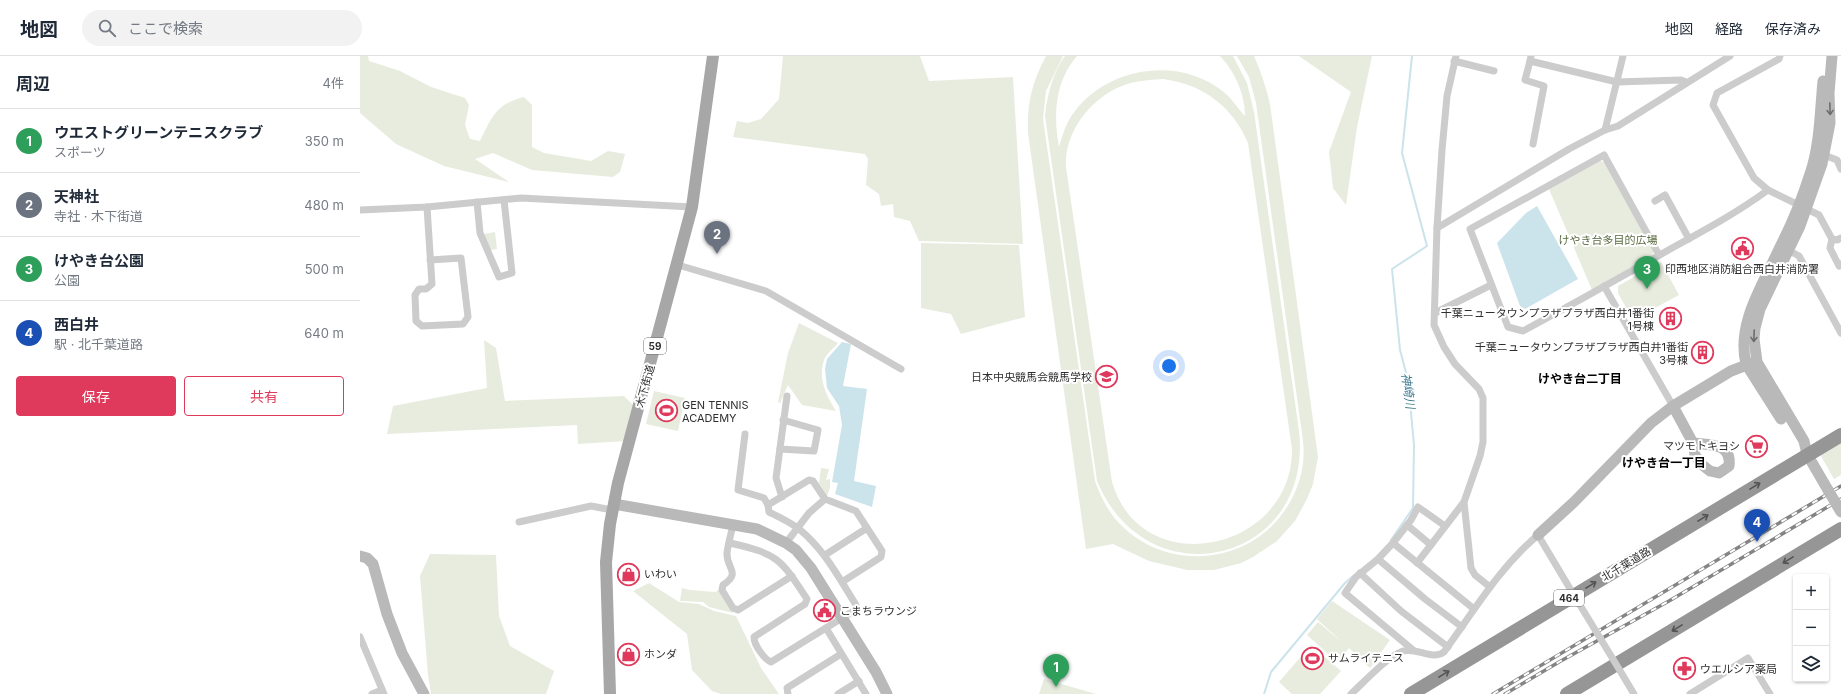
<!DOCTYPE html>
<html lang="ja">
<meta charset="utf-8">
<style>
body{margin:0;font-family:Inter,"Noto Sans JP",sans-serif;background:#f2f2f3;color:#1f2937}
.controls{position:absolute;right:12px;bottom:12px;display:grid;overflow:hidden;border-radius:4px;box-shadow:0 1px 3px #0004}
.controls button{width:36px;height:36px;display:grid;place-items:center;padding:0;border:0;border-bottom:1px solid #e0e1e3;background:#fff;color:#1f2937;font:20px sans-serif}
.you{position:absolute;left:809px;top:310px;width:14px;height:14px;margin:-10px;border:3px solid #fff;border-radius:50%;background:#1a73e8;box-shadow:0 0 0 6px #1a73e833}
.badge{display:grid;place-items:center;width:26px;height:26px;border-radius:50%;background:#df395c;color:#fff;font-size:13px;font-weight:700}
.pin{position:absolute;translate:-50% -33px;filter:drop-shadow(0 1px 2px #0008)}
.pin::after{content:'';position:absolute;top:21px;width:14px;height:12px;background:inherit;clip-path:polygon(0 0,100% 0,50% 100%)}
.list{margin:0;padding:0;list-style:none}
h2{display:flex;justify-content:space-between;align-items:center;height:52px;margin:0;padding:0 16px;font-size:17px}
h2 small{font-size:13px;font-weight:400;color:#747a83}
.list li{display:grid;grid-template-columns:26px 1fr auto;gap:12px;align-items:center;box-sizing:border-box;height:64px;padding:0 16px;border-top:1px solid #e0e1e3}
.list b{display:block;font-size:15px;white-space:nowrap}
.list p{margin:0;font-size:13px;white-space:nowrap;color:#747a83}
.list em{font-size:13px;font-style:normal;color:#747a83}
.actions{display:flex;gap:8px;padding:12px 16px}
.actions a{flex:1;padding:9px 0;border:1px solid #df395c;border-radius:4px;text-align:center;font-size:14px;color:#df395c}
.actions .main{background:#df395c;color:#fff}
.icon{flex:none;width:22px;height:22px;fill:none;stroke:currentColor;stroke-width:2;stroke-linecap:round;stroke-linejoin:round}
.map{position:relative;flex:none;width:1481px;height:638px;overflow:hidden}
header{display:flex;align-items:center;gap:24px;box-sizing:border-box;height:56px;padding:0 20px;background:#fff;border-bottom:1px solid #e0e1e3}
header strong{font-size:19px}
nav{display:flex;gap:22px;margin-inline-start:auto;font-size:14px}
.search{width:280px;height:36px;background:#f2f2f3;display:flex;align-items:center;gap:10px;box-sizing:border-box;padding:0 14px;border-radius:22px;color:#747a83;font-size:15px}
main{display:flex}
aside{flex:1;background:#fff}
.map>svg:first-child{display:block}
</style>
<header>
<strong>地図</strong>
<div class="search"><svg class="icon" aria-label="search" viewBox="0 0 24 24"><circle cx="10" cy="10" r="6"/><path d="M15 15l6 6"/></svg>ここで検索</div>
<nav><a>地図</a><a>経路</a><a>保存済み</a></nav>
</header>
<main>
<aside>
<h2>周辺<small>4件</small></h2>
<ul class="list">
<li><span class="badge" style="background:#2e9e5b">1</span><div><b>ウエストグリーンテニスクラブ</b><p>スポーツ</p></div><em>350 m</em></li>
<li><span class="badge" style="background:#6b7280">2</span><div><b>天神社</b><p>寺社 · 木下街道</p></div><em>480 m</em></li>
<li><span class="badge" style="background:#2e9e5b">3</span><div><b>けやき台公園</b><p>公園</p></div><em>500 m</em></li>
<li><span class="badge" style="background:#1a4fb4">4</span><div><b>西白井</b><p>駅 · 北千葉道路</p></div><em>640 m</em></li>
</ul>
<div class="actions"><a class="main">保存</a><a>共有</a></div>
</aside>
<div class="map">
<svg width="1481" height="638" viewBox="0 0 1481 638">
<rect width="100%" height="100%" fill="#fff"/>
<g fill="#e7ecde" fill-rule="evenodd">
<path d="M 0,0 L 8,0 L 9,5 L 40,15 L 71,31 L 105,42 L 109,49 L 105,69 L 110,83 L 120,85 C 132,61 136,48 164,41 L 172,49 L 172,91 L 184,97 L 231,105 L 248,95 L 265,98 L 260,116 L 253,121 L 172,114 L 133,97 L 115,103 L 149,126 L 84,110 L 36,88 L 0,57 Z"/>
<polygon points="423,0 560,0 569,25 653,21 663,188 559,185 550,165 534,161 533,148 521,150 519,138 506,129 508,103 505,98 373,81 377,65 388,67 401,63 419,43"/>
<path d="M 686,0 L 703,0 L 686,35 L 683,63 L 735,425 C 741,442 749,458 763,471 C 810,516 889,508 925,454 C 939,434 946,409 943,385 L 896,47 L 889,21 L 877,0 L 894,0 C 901,16 906,31 910,48 L 958,401 L 953,428 L 947,443 L 935,465 L 917,485 L 893,501 L 881,507 L 854,514 L 827,514 L 789,505 L 753,488 L 726,493 L 668,77 C 667,46 672,27 686,0 Z"/>
<path d="M 705,0 L 717,0 C 695,25 693,59 699,91 C 703,78 706,66 715,55 C 750,10 820,0 865,37 C 873,44 878,53 885,60 C 885,38 875,16 860,0 L 873,0 L 887,27 L 894,56 L 939,375 C 954,506 788,547 737,425 L 685,60 C 687,39 693,16 705,0 ZM 803,23 C 843,28 873,51 888,87 L 932,393 C 933,495 782,528 752,426 L 706,111 C 704,78 728,46 757,32 C 772,25 787,24 803,23 Z"/>
<polygon points="939,0 1012,0 997,71 986,149 973,132 969,96 991,36"/>
<polygon points="1240,105 1245,106 1294,195 1292,200 1232,234 1189,133"/>
<polygon points="135,176 137,193 130,194 124,178"/>
<polygon points="561,187 659,189 665,261 601,278 591,258 561,252"/>
<polygon points="1301,206 1319,239 1273,264 1258,237 1258,230"/>
<path d="M 439,267 L 478,287 C 474,292 466,298 464,304 C 458,323 466,339 476,355 L 442,349 L 428,329 L 420,347 L 418,346 L 428,297 Z"/>
<polygon points="124,284 136,292 145,345 264,340 275,351 266,385 218,388 217,369 27,378 33,350 127,332"/>
<polygon points="294,335 325,342 318,375 286,368"/>
<polygon points="1481,386 1481,419 1474,423 1461,400 1462,397"/>
<polygon points="461,412 469,413 466,424 470,423 470,432 467,440 459,427"/>
<polygon points="70,498 136,499 139,560 150,590 194,615 186,638 71,638 68,619 60,520"/>
<polygon points="289,527 319,546 339,548 354,555 376,560 401,612 419,638 361,638 352,635 332,614 327,578 273,535"/>
<polygon points="322,532 330,534 355,536 359,534 373,557 349,551 343,546 320,545"/>
<polygon points="972,545 1030,584 1010,612 989,592 977,606 947,579 958,566 984,588 957,563"/>
<polygon points="951,589 981,615 960,638 932,638 919,626"/>
<polygon points="684,623 736,638 679,638"/>
</g>
<g fill="#cbe3eb">
<polygon points="1177,150 1218,223 1165,253 1160,250 1137,187 1166,157"/>
<polygon points="482,286 491,288 483,330 507,333 494,425 516,430 512,451 475,438 478,427 472,426 482,369 479,350 467,332 465,313 467,303"/>
</g>
<g fill="none" stroke-linecap="round" stroke-linejoin="round">
<g stroke="#cbe3eb" stroke-width="2">
<polyline points="1031,484 1053,452 1054,389 1048,324 1040,294 1032,213 1067,190 1042,97 1052,0"/>
<polyline points="904,638 911,616 985,527 993,520"/>
</g>
<g stroke="#ccc" stroke-width="7">
<polyline points="1096,0 1087,40 1082,94 1077,172 1074,269 1084,291 1095,308 1119,333 1123,342 1123,386 1120,400 1104,446 1111,512 1115,519 1130,531"/>
<polyline points="1171,0 1170,5 1257,26 1321,24 1326,26"/>
<polyline points="1420,0 1419,3 1357,37 1353,49 1394,122 1408,134 1459,159 1472,183 1470,192 1479,210 1481,208"/>
<polyline points="1094,5 1134,15"/>
<polyline points="1170,5 1165,24 1184,30 1173,88"/>
<polyline points="1245,74 1263,0"/>
<polyline points="1464,99 1477,104 1481,113"/>
<polyline points="1295,145 1305,139 1329,183"/>
<polyline points="117,146 120,177 139,221 152,217 144,144"/>
<polyline points="67,151 72,228 66,233 59,233 55,239 56,265 62,270 103,268 108,261 101,202 70,204"/>
<polyline points="0,154 67,151 161,142 332,151"/>
<polyline points="1077,172 1209,93 1245,74 1258,70 1370,0"/>
<polyline points="1472,183 1477,184 1481,182"/>
<polyline points="1428,194 1439,200 1481,277"/>
<path d="M 1299,199 L 1244,99 L 1110,173 L 1148,271 L 1163,275 C 1213,248 1263,220 1312,192 C 1345,174 1378,156 1408,134"/>
<polyline points="318,209 406,235 541,313"/>
<polyline points="1244,230 1313,350"/>
<polyline points="1075,257 1131,229"/>
<polyline points="385,378 378,434 404,442 408,449"/>
<polyline points="420,393 454,395 458,374 423,364"/>
<polyline points="422,441 416,422 427,340"/>
<polyline points="159,466 231,450 252,454"/>
<path d="M 373,469 C 371,478 368,488 367,497 C 366,513 382,516 363,529 L 362,534 L 373,552 L 378,554 L 432,520"/>
<polyline points="1047,469 1071,489"/>
<path d="M 370,487 C 418,498 420,502 447,543 L 445,548 L 394,581 C 394,589 404,603 411,606 L 495,554 L 496,549 C 479,522 464,493 439,473 C 430,466 419,461 409,456 L 408,449 L 449,424 L 453,425 L 465,443 L 496,455 L 522,495 L 521,501 L 482,526"/>
<polyline points="426,487 449,457 465,443"/>
<polyline points="1033,487 1114,553"/>
<polyline points="465,499 507,472"/>
<polyline points="1018,503 1065,543 1102,571"/>
<polyline points="1057,507 1104,446"/>
<polyline points="1000,517 1041,555 1088,591"/>
<polyline points="466,572 506,638"/>
<polyline points="0,581 24,638"/>
<polyline points="1053,594 985,537 996,521 1018,503 1033,487 1051,464 1058,451 1085,470"/>
<polyline points="1259,613 1274,638"/>
<polyline points="12,638 22,634"/>
<polyline points="428,638 427,632 481,598"/>
<polyline points="478,638 499,625"/>
<path d="M 991,638 C 1004,626 1028,600 1043,595 C 1057,591 1072,605 1084,596 C 1114,555 1139,512 1178,479 L 1212,536"/>
<polyline points="1330,638 1388,602 1410,638"/>
</g>
<g stroke="#b9b9b9" stroke-width="11">
<path d="M 1313,350 L 1333,387 L 1335,399 L 1341,408 L 1350,415 L 1359,417 L 1369,410 C 1372,387 1351,389 1333,387"/>
<path d="M 1421,363 L 1386,308 C 1376,267 1404,227 1420,191 C 1432,168 1442,143 1450,118 C 1460,89 1460,56 1463,25"/>
<polyline points="1468,434 1447,398 1444,385 1397,306 1394,283 1395,272 1400,253 1440,170 1462,108 1470,67 1469,37 1472,0"/>
<polyline points="254,448 397,473 426,487 436,494 451,512 516,616 527,638"/>
<polyline points="1178,479 1214,446 1291,367 1313,350 1371,315 1392,307"/>
<polyline points="0,500 7,502 13,508 27,558 42,597 64,638"/>
</g>
<polyline stroke="#a7a7a7" stroke-width="12" points="250,638 246,506 250,468 258,427 332,151 353,0"/>
<g stroke="#969696" stroke-width="14">
<polyline points="1051,638 1481,379"/>
<polyline points="1207,638 1481,473"/>
</g>
<defs>
<g id="rail">
<polyline points="1133,638 1481,430"/>
<polyline points="1145,638 1199,606 1309,545 1481,443"/>
</g>
</defs>
<use href="#rail" stroke="#848484" stroke-width="3.5"/>
<use href="#rail" stroke="#fff" stroke-width="2" stroke-dasharray="6" stroke-linecap="butt"/>
<polyline stroke="#ccc" stroke-width="7" points="1212,536 1259,613"/>
<polyline stroke="#b9b9b9" stroke-width="11" points="1468,434 1481,456"/>
</g>
<defs><path id="oneway-shaft" d="M-6 0H5M1.5-3L5.5 0L1.5 3" fill="none" stroke-width="1.6" stroke-linecap="round" stroke-linejoin="round"/></defs>
<g stroke="#6d6d6d">
<use href="#oneway-shaft" transform="translate(1470 53) rotate(88)"/>
<use href="#oneway-shaft" transform="translate(1394 280) rotate(92)"/>
</g>
<g stroke="#535353">
<use href="#oneway-shaft" transform="translate(1395 430) rotate(-31)"/>
<use href="#oneway-shaft" transform="translate(1343 462) rotate(-31)"/>
<use href="#oneway-shaft" transform="translate(1428 504) rotate(149)"/>
<use href="#oneway-shaft" transform="translate(1231 529) rotate(-31)"/>
<use href="#oneway-shaft" transform="translate(1317 572) rotate(149)"/>
<use href="#oneway-shaft" transform="translate(1084 618) rotate(-31)"/>
</g>
<defs>
<symbol id="civic-ring" viewBox="-11 -11 22 22"><circle r="9.5" fill="#fff" stroke="#df395c" stroke-width="1.5"/><path d="M-.6-6.5H3V-4.5H.6V-3L4-1V1h2V6H-6V1h2V-1L-.6-3ZM-1.2 2.5V6h2.4V2.5Z" fill="#df395c"/></symbol>
<symbol id="building-ring" viewBox="-11 -11 22 22"><circle r="9.5" fill="#fff" stroke="#df395c" stroke-width="1.5"/><path d="M-4-6H4V6H1V3H-1V6H-4ZM-2.5-4.3h1.7v1.8h-1.7ZM.8-4.3h1.7v1.8H.8ZM-2.5-1h1.7V.8h-1.7ZM.8-1h1.7V.8H.8Z" fill="#df395c"/></symbol>
<symbol id="university-ring" viewBox="-11 -11 22 22"><circle r="9.5" fill="#fff" stroke="#df395c" stroke-width="1.5"/><path d="M0-5L7-2L0 1L-7-2ZM-4 1L0 2.5L4 1V4Q0 6-4 4Z" fill="#df395c"/></symbol>
<symbol id="stadium-ring" viewBox="-11 -11 22 22"><circle r="9.5" fill="#fff" stroke="#df395c" stroke-width="1.5"/><path d="M0-5a6.5 5 0 1 0 0 10a6.5 5 0 1 0 0-10ZM-3.5-1.8h7v3.6h-7Z" fill="#df395c"/></symbol>
<symbol id="supermarket-ring" viewBox="-11 -11 22 22"><circle r="9.5" fill="#fff" stroke="#df395c" stroke-width="1.5"/><path d="M-6-5.5h2.5l.6 2H6L4.5 2H-2.5L-4.4-4H-6ZM-1.5 3.2a1.3 1.3 0 1 0 .1 0ZM3 3.2a1.3 1.3 0 1 0 .1 0Z" fill="#df395c"/></symbol>
<symbol id="shop-ring" viewBox="-11 -11 22 22"><circle r="9.5" fill="#fff" stroke="#df395c" stroke-width="1.5"/><path d="M-5-2.5h2.3a2.7 3.5 0 0 1 5.4 0H5L5.5 6h-11ZM-1.5-2.5h3a1.5 2.3 0 0 0-3 0Z" fill="#df395c"/></symbol>
<symbol id="pharmacy-ring" viewBox="-11 -11 22 22"><circle r="9.5" fill="#fff" stroke="#df395c" stroke-width="1.5"/><path d="M-2-6h4v4h4v4h-4v4h-4v-4h-4v-4h4Z" fill="#df395c"/></symbol>
</defs>
<g fill-rule="evenodd">
<use href="#civic-ring" x="1370" y="180" width="25" height="25"/>
<use href="#building-ring" x="1298" y="250" width="25" height="25"/>
<use href="#building-ring" x="1330" y="284" width="25" height="25"/>
<use href="#university-ring" x="734" y="308" width="25" height="25"/>
<use href="#stadium-ring" x="294" y="342" width="25" height="25"/>
<use href="#supermarket-ring" x="1384" y="378" width="25" height="25"/>
<use href="#shop-ring" x="256" y="506" width="25" height="25"/>
<use href="#civic-ring" x="452" y="542" width="25" height="25"/>
<use href="#shop-ring" x="256" y="586" width="25" height="25"/>
<use href="#stadium-ring" x="940" y="590" width="25" height="25"/>
<use href="#pharmacy-ring" x="1312" y="600" width="25" height="25"/>
</g>
<g text-anchor="middle" stroke-width="4" stroke-linejoin="round" paint-order="stroke">
<g fill="#fff" stroke="#6d6d6d" stroke-width="1">
<rect x="284" y="282" width="22" height="16" rx="3"/>
<rect x="1194" y="534" width="30" height="16" rx="3"/>
</g>
<g font-size="10" font-weight="bold" fill="#2f2f2f">
<text x="295" y="294">59</text>
<text x="1209" y="546">464</text>
</g>
<g font-size="11" fill="#586a3e" stroke="#fff">
<text x="1248" y="188">けやき台多目的広場</text>
</g>
<g font-size="11" fill="#2f2f2f" stroke="#fff" text-anchor="start">
<text x="1382" y="217" text-anchor="middle">印西地区消防組合西白井消防署</text>
<text x="1294" y="261" text-anchor="end">千葉ニュータウンプラザプラザ西白井1番街<tspan x="1294" dy="13">1号棟</tspan></text>
<text x="1328" y="295" text-anchor="end">千葉ニュータウンプラザプラザ西白井1番街<tspan x="1328" dy="13">3号棟</tspan></text>
<text x="732" y="325" text-anchor="end">日本中央競馬会競馬学校</text>
<text x="322" y="353">GEN TENNIS<tspan x="322" dy="13">ACADEMY</tspan></text>
<text x="1380" y="394" text-anchor="end">マツモトキヨシ</text>
<text x="284" y="522">いわい</text>
<text x="480" y="559">こまちラウンジ</text>
<text x="284" y="602">ホンダ</text>
<text x="968" y="606">サムライテニス</text>
<text x="1340" y="617">ウエルシア薬局</text>
</g>
<g font-size="11" fill="#2f2f2f" stroke="#fff">
<text transform="translate(285 330) rotate(-75)" y="4">木下街道</text>
<text transform="translate(1266 508) rotate(-31)" y="4">北千葉道路</text>
</g>
<g font-size="12" font-weight="bold" fill="#000" stroke="#fff">
<text x="1220" y="327">けやき台二丁目</text>
<text x="1304" y="411">けやき台一丁目</text>
</g>
<g font-size="12" font-style="italic" fill="#407b8f" stroke="#fff">
<text transform="translate(1048 335) rotate(82)" y="4">神崎川</text>
</g>
</g>
</svg>
<div class="controls">
<button>+</button>
<button>−</button>
<button><svg class="icon" aria-label="layers" viewBox="0 0 24 24"><path d="M12 4l9 5-9 5-9-5zM3 14l9 5 9-5"/></svg></button>
</div>
<div class="you"></div>
<div class="pin badge" style="left:696px;top:631px;background:#2e9e5b">1</div>
<div class="pin badge" style="left:357px;top:198px;background:#6b7280">2</div>
<div class="pin badge" style="left:1287px;top:233px;background:#2e9e5b">3</div>
<div class="pin badge" style="left:1397px;top:486px;background:#1a4fb4">4</div>
</div>
</main>
